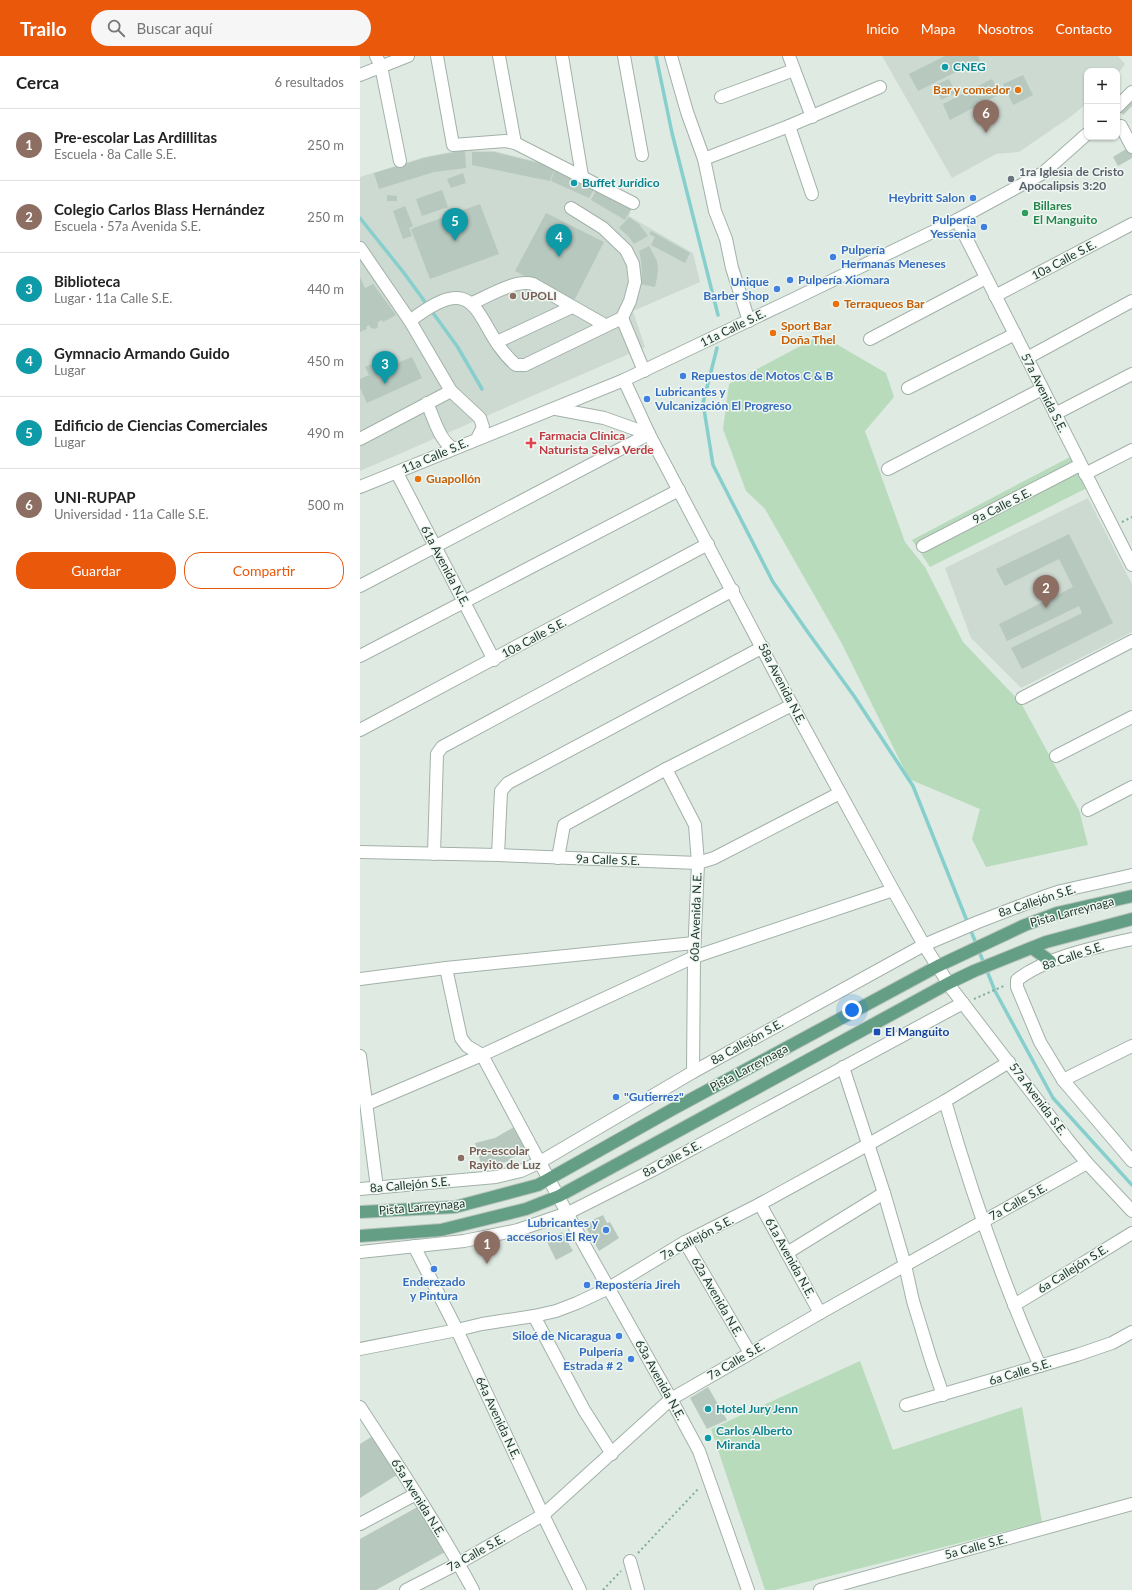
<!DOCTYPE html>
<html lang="es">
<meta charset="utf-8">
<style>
body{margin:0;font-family:Lato,sans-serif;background:#f6f6f6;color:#222}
.controls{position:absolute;right:12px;top:12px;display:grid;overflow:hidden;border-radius:8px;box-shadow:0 1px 3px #0004}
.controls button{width:36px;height:36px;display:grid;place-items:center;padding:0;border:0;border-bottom:1px solid #e0e0e0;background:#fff;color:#222;font:20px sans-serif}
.you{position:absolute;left:492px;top:954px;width:14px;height:14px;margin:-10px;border:3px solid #fff;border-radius:50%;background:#1a73e8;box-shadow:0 0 0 6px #1a73e833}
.badge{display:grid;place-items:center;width:26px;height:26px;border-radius:50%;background:#ea580c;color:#fff;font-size:13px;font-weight:700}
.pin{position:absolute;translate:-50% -33px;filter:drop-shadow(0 1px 2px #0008)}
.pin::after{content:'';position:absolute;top:21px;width:14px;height:12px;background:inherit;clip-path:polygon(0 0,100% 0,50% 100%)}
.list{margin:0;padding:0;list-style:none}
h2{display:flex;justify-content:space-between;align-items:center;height:52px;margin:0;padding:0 16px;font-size:17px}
h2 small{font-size:13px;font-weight:400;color:#767676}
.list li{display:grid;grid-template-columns:26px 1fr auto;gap:12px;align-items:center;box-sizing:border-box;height:72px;padding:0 16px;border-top:1px solid #e0e0e0}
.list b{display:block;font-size:15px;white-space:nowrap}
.list p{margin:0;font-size:13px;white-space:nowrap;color:#767676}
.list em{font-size:13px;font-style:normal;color:#767676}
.actions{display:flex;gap:8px;padding:12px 16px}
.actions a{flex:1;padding:9px 0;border:1px solid #ea580c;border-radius:16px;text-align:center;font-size:14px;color:#ea580c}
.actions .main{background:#ea580c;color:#fff}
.icon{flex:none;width:22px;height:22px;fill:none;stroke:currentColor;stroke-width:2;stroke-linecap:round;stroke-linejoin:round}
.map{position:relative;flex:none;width:772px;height:1534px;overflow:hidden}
header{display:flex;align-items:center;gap:24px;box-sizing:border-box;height:56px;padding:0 20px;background:#ea580c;color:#fff}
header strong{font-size:19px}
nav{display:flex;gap:22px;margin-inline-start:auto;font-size:14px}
.search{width:280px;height:36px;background:#f6f6f6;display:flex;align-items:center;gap:10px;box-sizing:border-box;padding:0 14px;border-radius:22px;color:#767676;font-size:15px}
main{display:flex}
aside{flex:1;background:#fff}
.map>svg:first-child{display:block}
</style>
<header>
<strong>Trailo</strong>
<div class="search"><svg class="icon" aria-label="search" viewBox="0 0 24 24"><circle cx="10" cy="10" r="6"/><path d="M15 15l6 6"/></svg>Buscar aquí</div>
<nav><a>Inicio</a><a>Mapa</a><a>Nosotros</a><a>Contacto</a></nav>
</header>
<main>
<aside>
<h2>Cerca<small>6 resultados</small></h2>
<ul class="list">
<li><span class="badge" style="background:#8d6e63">1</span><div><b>Pre-escolar Las Ardillitas</b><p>Escuela · 8a Calle S.E.</p></div><em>250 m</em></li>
<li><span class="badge" style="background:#8d6e63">2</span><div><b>Colegio Carlos Blass Hernández</b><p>Escuela · 57a Avenida S.E.</p></div><em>250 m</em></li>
<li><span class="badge" style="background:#0f9aa8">3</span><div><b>Biblioteca</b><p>Lugar · 11a Calle S.E.</p></div><em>440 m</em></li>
<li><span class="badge" style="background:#0f9aa8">4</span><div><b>Gymnacio Armando Guido</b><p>Lugar</p></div><em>450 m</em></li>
<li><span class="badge" style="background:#0f9aa8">5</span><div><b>Edificio de Ciencias Comerciales</b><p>Lugar</p></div><em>490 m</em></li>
<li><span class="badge" style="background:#8d6e63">6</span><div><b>UNI-RUPAP</b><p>Universidad · 11a Calle S.E.</p></div><em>500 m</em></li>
</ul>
<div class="actions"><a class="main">Guardar</a><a>Compartir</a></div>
</aside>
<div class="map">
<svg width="772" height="1534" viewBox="0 0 772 1534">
<rect width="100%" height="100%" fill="#dfeae3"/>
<g fill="#cddad2">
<polygon points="522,0 758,0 765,8 757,19 757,15 727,15 727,47 713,59 659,96 636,98 592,122"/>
<polygon points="101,94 134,95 196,110 273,150 269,160 333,197 340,226 273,255 285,291 0,415 0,121 64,101"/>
<polygon points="728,442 772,528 772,576 661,632 611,582 585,512"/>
</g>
<g fill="#b8dbbb">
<polygon points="461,279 526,317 534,341 505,375 545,486 565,511 603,586 661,647 719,754 728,789 626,811 612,783 620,753 549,723 481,586 405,453 386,435 363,373 369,328"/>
<polygon points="710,401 727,432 570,511 552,484"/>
<polygon points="500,1305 533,1394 662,1351 682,1466 415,1534 405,1534 351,1373"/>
</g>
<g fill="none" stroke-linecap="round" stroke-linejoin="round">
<g stroke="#87cfcd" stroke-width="3.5">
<polyline points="296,0 312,77 358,259"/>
<polyline points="0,162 44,217 97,290 122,333"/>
<polyline points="357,292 343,347 353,409 413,526 447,575 494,640 553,730 635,935 693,1042 772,1129"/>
</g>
</g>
<g fill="#b7c8be">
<polygon points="585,0 618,0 620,4 558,35 549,18"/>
<polygon points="663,19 673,39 653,49 643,28"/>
<polygon points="589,23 596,37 581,44 575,29"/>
<polygon points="632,23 640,38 590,64 583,48"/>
<polygon points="772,42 772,50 763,59 759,54"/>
<polygon points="771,90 772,92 772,102 758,110 753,101"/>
<polygon points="101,95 105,95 106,112 74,116 19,133 14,117 68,101"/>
<polygon points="112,96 134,96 195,111 190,125 112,109"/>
<polygon points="196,110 236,130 229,142 191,125"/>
<polygon points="103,117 106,127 91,132 87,123"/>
<polygon points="237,132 272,151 265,164 231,144"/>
<polygon points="82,134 88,151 62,160 56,143"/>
<polygon points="27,139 37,140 37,145 27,145"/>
<polygon points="120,148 139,198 70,223 51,173"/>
<polygon points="45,150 53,170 49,172 52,180 43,183 33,155"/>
<polygon points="186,157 244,186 214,245 155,215"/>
<polygon points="269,161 279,168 288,180 274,188 268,180 259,172"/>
<polygon points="291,175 330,197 325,207 291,189 295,181 289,178"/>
<polygon points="289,190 297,205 298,213 297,222 295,231 280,228 282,217 281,204 279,195"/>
<polygon points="0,221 5,232 13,228 36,259 23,266 22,264 18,266 18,271 15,273 11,272 9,269 6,271 7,273 0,276"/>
<polygon points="29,300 33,309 52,301 62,322 7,347 0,332 0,323 9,319 5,311"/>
<polygon points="709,478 753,567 662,613 651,592 722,557 719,550 647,585 639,568 713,531 699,503 645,530 636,513"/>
<polygon points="154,1071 167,1093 146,1106 122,1111 115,1087 135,1082"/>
<polygon points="243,1159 247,1167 250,1166 259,1182 239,1195 224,1168"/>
<polygon points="202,1176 213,1195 196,1204 186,1184"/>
<polygon points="348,1331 367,1364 347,1373 330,1342"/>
<polygon points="16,1378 40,1417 0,1442 0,1388"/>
<polygon points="61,1449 87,1495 16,1534 0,1534 0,1483"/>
</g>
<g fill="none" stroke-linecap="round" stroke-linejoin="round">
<defs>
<g id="minor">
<polyline points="16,0 21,10 40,105"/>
<polyline points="77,0 93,89 145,85 155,87 273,147"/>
<polyline points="139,0 155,87"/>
<polyline points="202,0 222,120"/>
<polyline points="264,0 282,99"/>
<polyline points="311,0 327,56 344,103 355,155 366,183 372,212 389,265"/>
<polyline points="429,0 452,61"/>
<polyline points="0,19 48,0"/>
<polyline points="361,41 434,14"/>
<polyline points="757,51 772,36"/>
<polyline points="429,70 452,138"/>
<polyline points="761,70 772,91"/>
<polyline points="344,103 429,70 520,31"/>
<polyline points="597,164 772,509"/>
<polyline points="0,192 50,265 91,335 0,383"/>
<polyline points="635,240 772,168"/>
<path d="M 112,247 C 129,240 155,223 173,228 L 245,269"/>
<polyline points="262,262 284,315"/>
<path d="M 50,265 C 125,207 113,273 156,309 L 165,309 L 262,262 L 270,245 L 275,226 L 273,208 L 266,194 L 243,172 L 211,152"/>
<polyline points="510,283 626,222"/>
<polyline points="137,286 212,251"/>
<polyline points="667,302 772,245"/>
<polyline points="264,324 289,378 432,649 533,834 564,889 592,933 708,1084 727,1107 772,1155"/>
<polyline points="548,332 655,278"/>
<polyline points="91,335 120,362 123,371 117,383"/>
<path d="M 67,347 C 73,360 80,386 93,392"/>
<polyline points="196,353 244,362 289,378"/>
<polyline points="695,358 772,318"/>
<polyline points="528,413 682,333"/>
<polyline points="37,417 134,604"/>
<polyline points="725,418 772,394"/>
<polyline points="0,431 264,324 436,242 597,164 683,117 727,78"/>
<polyline points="563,490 720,409"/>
<polyline points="0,530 289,378"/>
<polyline points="0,600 319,434"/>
<polyline points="662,642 772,585"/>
<polyline points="0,674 348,488"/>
<polyline points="696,700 772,661"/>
<polyline points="306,713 335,769 338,807 334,901 333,1016"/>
<polyline points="728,754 772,731"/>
<polyline points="0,796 138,799 338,807 354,802 480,737"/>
<polyline points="74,798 77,698 82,691 373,534"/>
<polyline points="138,799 141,735 148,727 403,591"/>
<polyline points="198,802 204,769 306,713 432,649"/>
<path d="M 772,883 C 736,891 686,901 657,924 L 657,931 L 680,986 L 703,1024 L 772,1105"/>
<polyline points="86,912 101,982 107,990 122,999 226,1192 311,1343 339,1395 388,1534"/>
<polyline points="0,923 86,912 334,887"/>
<polyline points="0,1000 17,1132"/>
<polyline points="483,1011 524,1137 545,1209 553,1245 571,1304 583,1339"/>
<polyline points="703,1024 772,990"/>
<path d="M 585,1045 C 611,1135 642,1225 680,1310"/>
<polyline points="7,1048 122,999 334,901 533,834"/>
<polyline points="0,1133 136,1121 161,1115 180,1106 333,1016 564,889 618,866 683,841 701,835 772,819"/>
<polyline points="400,1148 460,1257"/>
<polyline points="325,1186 390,1297"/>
<polyline points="54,1190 97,1274 183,1459 220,1534"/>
<polyline points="0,1196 104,1185 158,1174 208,1157 291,1115 603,947"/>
<polyline points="427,1197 524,1137"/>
<polyline points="654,1249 699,1222 772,1177"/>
<polyline points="174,1260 224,1354 252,1398"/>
<polyline points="0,1293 97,1274 122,1268 174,1260 196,1255 217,1247 249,1232 325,1186 400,1148 509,1088 585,1045 649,1006"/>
<polyline points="546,1349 717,1299 752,1287 772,1276"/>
<path d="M 0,1351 C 39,1411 79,1471 113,1534"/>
<polyline points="0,1468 56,1438"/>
<polyline points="270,1505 278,1534"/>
<polyline points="46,1534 99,1507 183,1459 311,1343 460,1257 727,1107"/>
<polyline points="460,1534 772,1448"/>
</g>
<g id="major">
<polyline points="672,892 690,905"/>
<polyline points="0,1156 95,1151 178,1129 313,1053 578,910 665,869 697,857 772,840"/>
<polyline points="0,1180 81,1174 166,1153 199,1140 589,927 614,915 686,886 772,863"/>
</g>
</defs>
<use href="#minor" stroke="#a2b1a9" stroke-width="14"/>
<use href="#major" stroke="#bcc4c0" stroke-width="14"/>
<g stroke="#80ad97" stroke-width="2" stroke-dasharray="2 3" stroke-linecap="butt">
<polyline points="762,466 772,461"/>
<polyline points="614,943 646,929"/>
<polyline points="278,1497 339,1432"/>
<polyline points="243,1534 261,1515"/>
</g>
<use href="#minor" stroke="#fff" stroke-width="12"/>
<use href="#major" stroke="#649f85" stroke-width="12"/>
</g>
<g fill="#0f9aa8" stroke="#eff7f2" stroke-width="1.5">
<circle cx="585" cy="11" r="4"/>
<circle cx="214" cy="127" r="4"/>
<circle cx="348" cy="1353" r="4"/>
<circle cx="348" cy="1382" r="4"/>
</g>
<g fill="#e8710a" stroke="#eff7f2" stroke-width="1.5">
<circle cx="658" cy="34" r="4"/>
<circle cx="476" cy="248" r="4"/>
<circle cx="413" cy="277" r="4"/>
<circle cx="58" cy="423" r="4"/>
</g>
<circle fill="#6b7280" stroke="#eff7f2" stroke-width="1.5" cx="651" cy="123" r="4"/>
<g fill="#3f7fe0" stroke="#eff7f2" stroke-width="1.5">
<circle cx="613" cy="142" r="4"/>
<circle cx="624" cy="171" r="4"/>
<circle cx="473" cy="201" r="4"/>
<circle cx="430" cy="224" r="4"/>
<circle cx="417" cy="233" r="4"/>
<circle cx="323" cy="320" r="4"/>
<circle cx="287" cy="343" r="4"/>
<circle cx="256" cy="1041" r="4"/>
<circle cx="246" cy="1174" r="4"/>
<circle cx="74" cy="1213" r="4"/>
<circle cx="227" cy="1229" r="4"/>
<circle cx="259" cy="1280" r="4"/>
<circle cx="271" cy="1303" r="4"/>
</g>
<circle fill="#2e9e5b" stroke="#eff7f2" stroke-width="1.5" cx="665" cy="157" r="4"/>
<g fill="#8d6e63" stroke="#eff7f2" stroke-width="1.5">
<circle cx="153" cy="240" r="4"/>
<circle cx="101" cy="1102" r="4"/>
</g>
<path fill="#e0444e" stroke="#eff7f2" stroke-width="1.5" d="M169 381h4v4h4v4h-4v4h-4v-4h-4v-4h4z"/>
<rect fill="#1a4fb4" stroke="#eff7f2" stroke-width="1.5" x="513" y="972" width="8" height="8" rx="2"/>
<g text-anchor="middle" stroke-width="3" stroke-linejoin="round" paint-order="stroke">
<g font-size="12" font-weight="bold" fill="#0d838f" stroke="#eff7f2" text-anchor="start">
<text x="593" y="15">CNEG</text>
<text x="222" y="131">Buffet Jurídico</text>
<text x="356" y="1357">Hotel Jury Jenn</text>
<text x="356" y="1379">Carlos Alberto<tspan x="356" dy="14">Miranda</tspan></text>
</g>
<g font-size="12" font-weight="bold" fill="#c56008" stroke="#eff7f2" text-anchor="start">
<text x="650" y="38" text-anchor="end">Bar y comedor</text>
<text x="484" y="252">Terraqueos Bar</text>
<text x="421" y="274">Sport Bar<tspan x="421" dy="14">Doña Thel</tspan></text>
<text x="66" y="427">Guapollón</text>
</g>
<g font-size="12" font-weight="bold" fill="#5b616d" stroke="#eff7f2" text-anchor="start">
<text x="659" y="120">1ra Iglesia de Cristo<tspan x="659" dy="14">Apocalipsis 3:20</tspan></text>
</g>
<g font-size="12" font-weight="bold" fill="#366cbe" stroke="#eff7f2" text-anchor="end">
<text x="605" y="146">Heybritt Salon</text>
<text x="616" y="168">Pulpería<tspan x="616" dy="14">Yessenia</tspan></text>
<text x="481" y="198" text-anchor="start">Pulpería<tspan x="481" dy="14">Hermanas Meneses</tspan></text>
<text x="438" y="228" text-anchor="start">Pulpería Xiomara</text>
<text x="409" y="230">Unique<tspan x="409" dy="14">Barber Shop</tspan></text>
<text x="331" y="324" text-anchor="start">Repuestos de Motos C &amp; B</text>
<text x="295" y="340" text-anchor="start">Lubricantes y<tspan x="295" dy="14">Vulcanización El Progreso</tspan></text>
<text x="264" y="1045" text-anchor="start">"Gutierrez"</text>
<text x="238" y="1171">Lubricantes y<tspan x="238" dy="14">accesorios El Rey</tspan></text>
<text x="74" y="1230" text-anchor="middle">Enderezado<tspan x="74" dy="14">y Pintura</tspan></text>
<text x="235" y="1233" text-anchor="start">Repostería Jireh</text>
<text x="251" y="1284">Siloé de Nicaragua</text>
<text x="263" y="1300">Pulpería<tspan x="263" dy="14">Estrada # 2</tspan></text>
</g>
<g font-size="12" font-weight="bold" fill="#27864d" stroke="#eff7f2" text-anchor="start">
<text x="673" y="154">Billares<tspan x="673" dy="14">El Manguito</tspan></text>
</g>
<g font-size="12" fill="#20392e" stroke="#eff7f2">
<text transform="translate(704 204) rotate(-28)" y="4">10a Calle S.E.</text>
<text transform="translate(373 272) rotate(-26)" y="4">11a Calle S.E.</text>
<text transform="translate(684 337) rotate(63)" y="4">57a Avenida S.E.</text>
<text transform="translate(75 400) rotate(-23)" y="4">11a Calle S.E.</text>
<text transform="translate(642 450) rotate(-27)" y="4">9a Calle S.E.</text>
<text transform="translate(85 510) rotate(62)" y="4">61a Avenida N.E.</text>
<text transform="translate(174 582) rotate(-28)" y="4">10a Calle S.E.</text>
<text transform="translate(422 628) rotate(63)" y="4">58a Avenida N.E.</text>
<text transform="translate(248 804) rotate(2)" y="4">9a Calle S.E.</text>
<text transform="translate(677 845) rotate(-18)" y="4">8a Callejón S.E.</text>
<text transform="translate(712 856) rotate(-15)" y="4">Pista Larreynaga</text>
<text transform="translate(336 861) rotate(-88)" y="4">60a Avenida N.E.</text>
<text transform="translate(713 900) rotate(-19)" y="4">8a Calle S.E.</text>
<text transform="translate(387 986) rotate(-29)" y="4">8a Callejón S.E.</text>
<text transform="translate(389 1012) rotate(-28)" y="4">Pista Larreynaga</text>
<text transform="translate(678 1043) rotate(53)" y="4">57a Avenida S.E.</text>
<text transform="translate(312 1103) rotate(-28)" y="4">8a Calle S.E.</text>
<text transform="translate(50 1129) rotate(-5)" y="4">8a Callejón S.E.</text>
<text transform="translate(658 1146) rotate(-29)" y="4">7a Calle S.E.</text>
<text transform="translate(62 1151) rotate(-5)" y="4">Pista Larreynaga</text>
<text transform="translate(337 1182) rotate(-28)" y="4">7a Callejón S.E.</text>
<text transform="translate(430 1202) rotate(61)" y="4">61a Avenida N.E.</text>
<text transform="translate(713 1213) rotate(-32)" y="4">6a Callejón S.E.</text>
<text transform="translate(357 1241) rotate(60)" y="4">62a Avenida N.E.</text>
<text transform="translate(376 1305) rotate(-30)" y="4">7a Calle S.E.</text>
<text transform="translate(660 1316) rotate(-17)" y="4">6a Calle S.E.</text>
<text transform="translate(300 1324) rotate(61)" y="4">63a Avenida N.E.</text>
<text transform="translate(138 1362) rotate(65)" y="4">64a Avenida N.E.</text>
<text transform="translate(58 1442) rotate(58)" y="4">65a Avenida N.E.</text>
<text transform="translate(616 1491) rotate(-15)" y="4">5a Calle S.E.</text>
<text transform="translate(116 1497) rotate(-29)" y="4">7a Calle S.E.</text>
</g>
<g font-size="12" font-weight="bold" fill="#785e54" stroke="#eff7f2" text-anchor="start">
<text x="161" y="244">UPOLI</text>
<text x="109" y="1099">Pre-escolar<tspan x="109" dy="14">Rayito de Luz</tspan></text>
</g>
<g font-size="12" font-weight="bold" fill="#be3a42" stroke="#eff7f2" text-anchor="start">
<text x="179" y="384">Farmacia Clínica<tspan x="179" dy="14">Naturista Selva Verde</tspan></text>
</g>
<g font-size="12" font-weight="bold" fill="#164399" stroke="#eff7f2" text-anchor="start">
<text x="525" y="980">El Manguito</text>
</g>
</g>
</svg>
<div class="controls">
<button>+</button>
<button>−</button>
</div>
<div class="you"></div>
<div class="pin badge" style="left:127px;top:1208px;background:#8d6e63">1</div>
<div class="pin badge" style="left:686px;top:552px;background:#8d6e63">2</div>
<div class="pin badge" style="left:25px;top:328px;background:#0f9aa8">3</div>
<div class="pin badge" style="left:199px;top:201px;background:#0f9aa8">4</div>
<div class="pin badge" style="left:95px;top:185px;background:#0f9aa8">5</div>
<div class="pin badge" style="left:626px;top:77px;background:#8d6e63">6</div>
</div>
</main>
